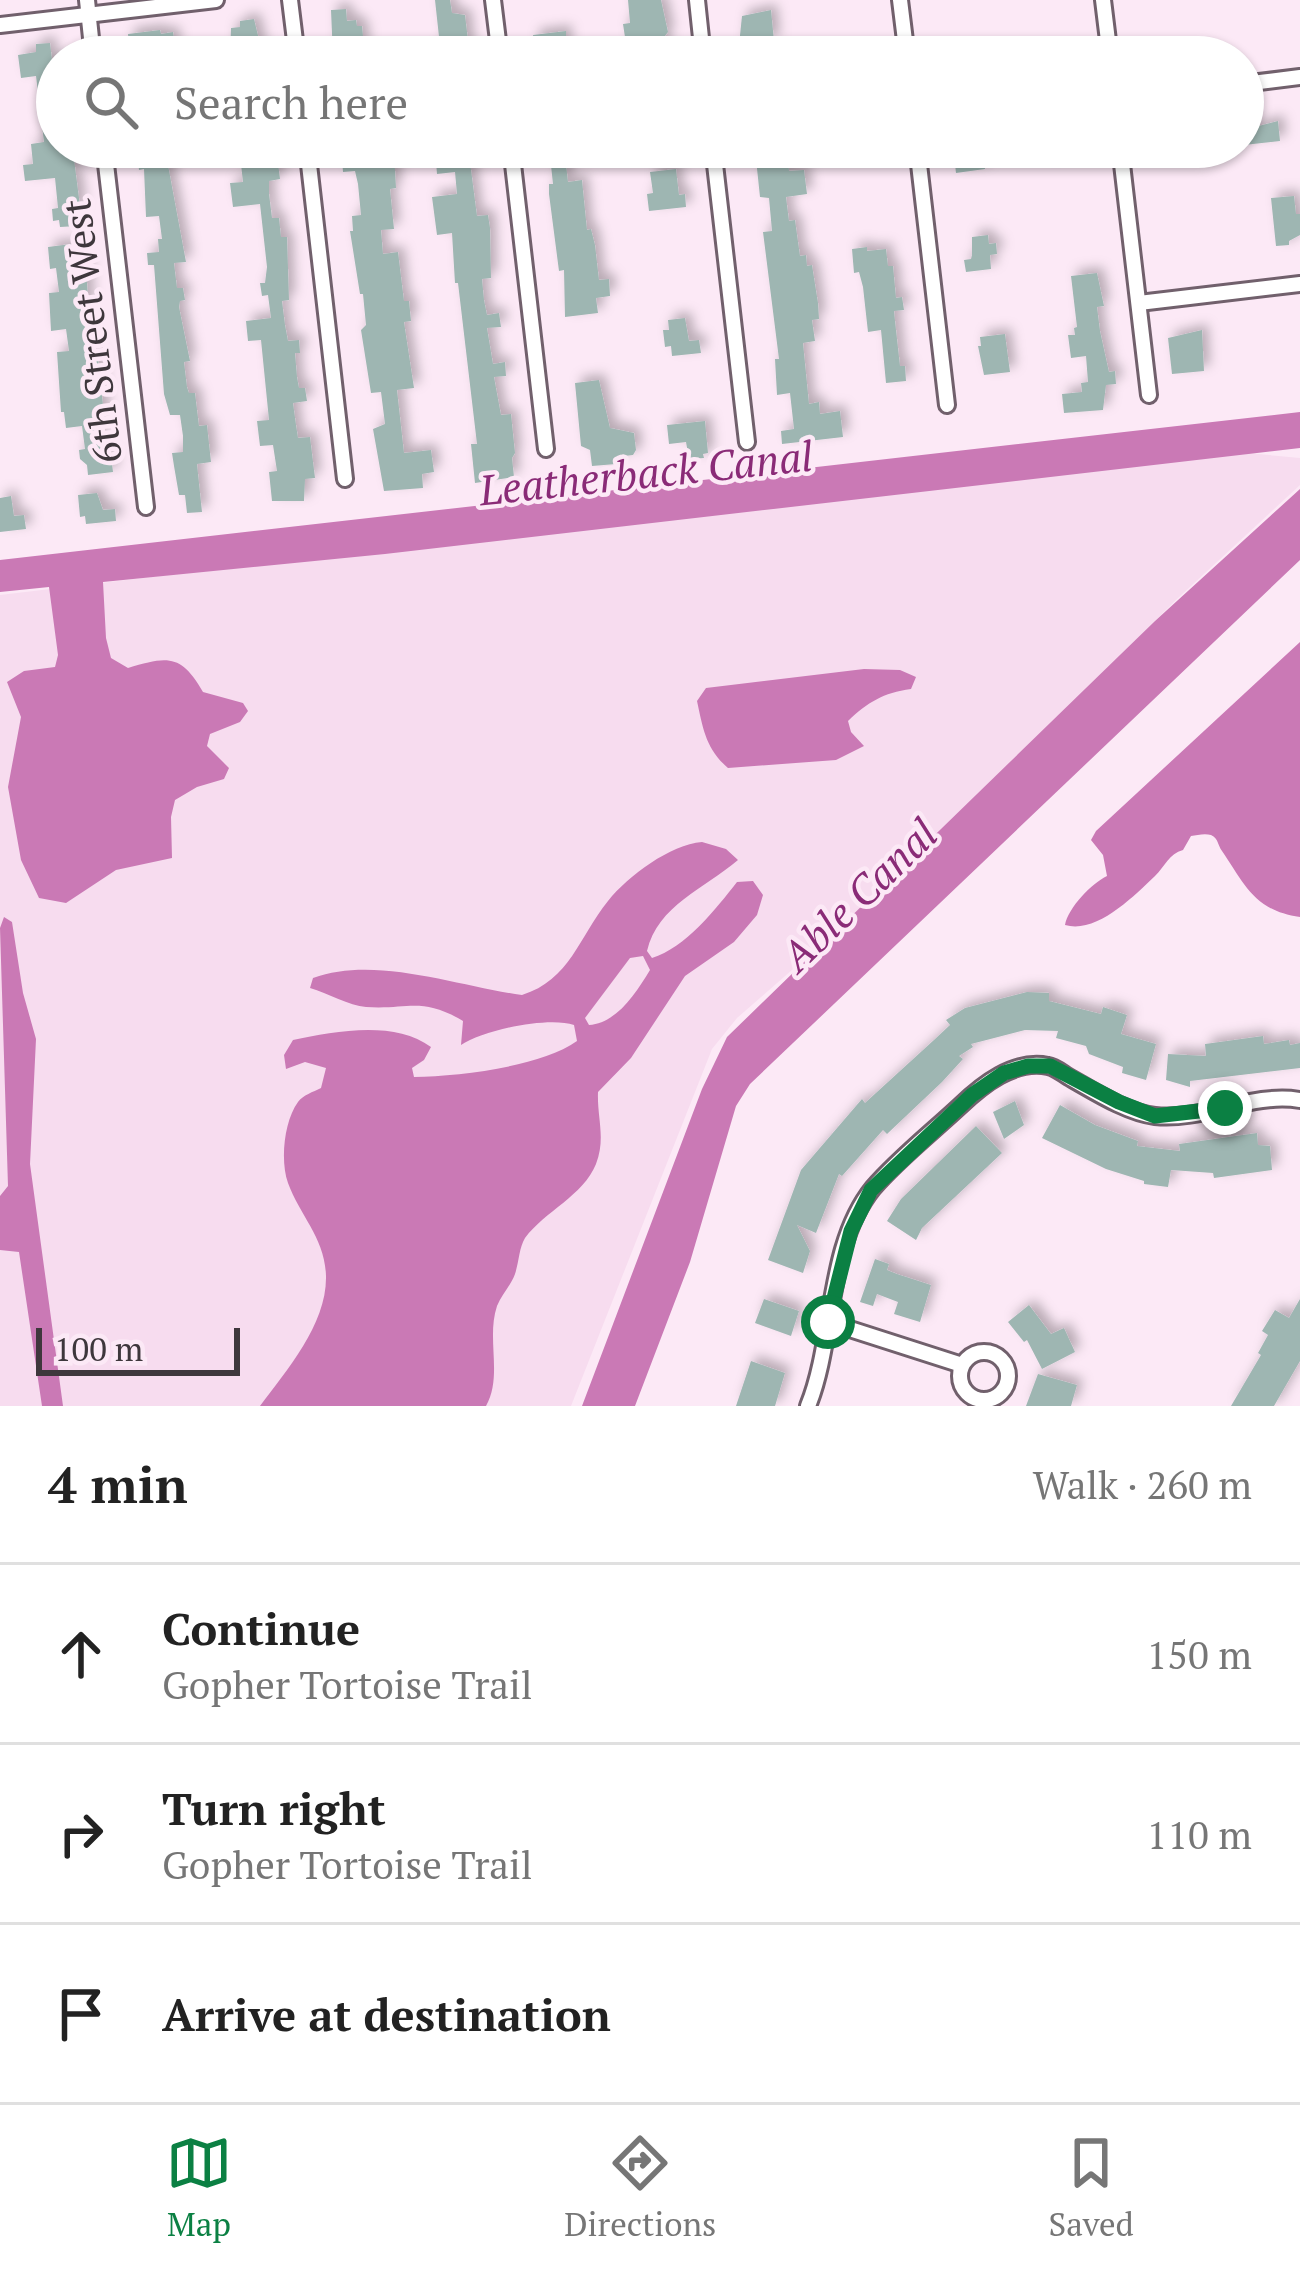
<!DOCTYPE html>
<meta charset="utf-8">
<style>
body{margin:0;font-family:"PT Serif",serif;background:#f6f6f6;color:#222}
.scale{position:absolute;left:36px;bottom:30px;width:204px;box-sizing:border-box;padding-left:12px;border:6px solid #3e373c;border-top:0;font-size:33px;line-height:42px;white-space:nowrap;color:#3e373c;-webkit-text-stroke:9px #fce9f6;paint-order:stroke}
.stop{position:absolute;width:36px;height:36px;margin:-27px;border:9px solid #0b8043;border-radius:50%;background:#fff}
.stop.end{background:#0b8043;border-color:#fff;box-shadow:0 3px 12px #0008}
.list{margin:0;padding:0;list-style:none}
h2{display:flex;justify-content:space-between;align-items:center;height:156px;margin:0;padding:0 48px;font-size:51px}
h2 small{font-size:39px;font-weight:400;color:#767676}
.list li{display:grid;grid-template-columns:78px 1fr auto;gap:36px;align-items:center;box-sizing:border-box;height:180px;padding:0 48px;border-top:3px solid #e0e0e0}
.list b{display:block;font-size:45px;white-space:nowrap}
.list p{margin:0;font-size:39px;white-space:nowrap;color:#767676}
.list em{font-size:39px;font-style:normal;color:#767676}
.icon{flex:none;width:66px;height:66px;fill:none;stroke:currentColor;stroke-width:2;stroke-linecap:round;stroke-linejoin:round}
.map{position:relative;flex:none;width:1300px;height:1406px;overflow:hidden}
.search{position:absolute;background:#fff;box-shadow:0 3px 9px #0004;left:36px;right:36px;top:36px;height:132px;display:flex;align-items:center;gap:30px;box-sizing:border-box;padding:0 42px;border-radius:66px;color:#767676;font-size:45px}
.sheet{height:696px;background:#fff}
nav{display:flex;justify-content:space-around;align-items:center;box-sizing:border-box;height:168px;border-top:3px solid #e0e0e0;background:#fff;font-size:33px;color:#767676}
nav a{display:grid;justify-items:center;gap:6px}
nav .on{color:#0b8043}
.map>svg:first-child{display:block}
</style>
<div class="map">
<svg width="1300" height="1406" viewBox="0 0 1300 1406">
<defs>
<filter id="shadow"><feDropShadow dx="6" dy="-6" stdDeviation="6" flood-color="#0004"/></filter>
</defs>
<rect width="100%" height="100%" fill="#fce9f6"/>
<polygon fill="#f7dcef" points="1216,450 1300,458 1300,485 1177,599 897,878 737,1018 712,1049 571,1406 0,1406 0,595"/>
<g fill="#ca79b5" fill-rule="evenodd">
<path d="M 1300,412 L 1300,448 L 385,554 L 103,582 L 106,638 L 111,658 L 128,668 C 168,656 181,654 203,692 L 243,703 L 248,711 L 240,722 L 210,734 L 207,746 L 229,768 L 224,779 L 197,787 L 175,800 L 171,817 L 172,858 L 116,870 L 66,903 L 39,898 L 21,860 L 8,787 L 21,717 L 7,682 L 24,671 L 55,667 L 58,655 L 49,587 L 0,592 L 0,560 Z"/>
<polygon points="1300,489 1300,560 750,1084 736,1106 690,1262 635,1406 582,1406 702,1089 727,1037 1155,621"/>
<path d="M 1300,642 L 1300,917 C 1254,911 1244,883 1222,851 C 1217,844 1219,839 1211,835 C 1205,833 1197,835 1191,836 L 1183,850 C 1169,854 1165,866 1155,876 C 1132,898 1096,934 1065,925 C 1068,908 1092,883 1107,876 L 1103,855 L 1091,840 L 1096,831 Z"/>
<path d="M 864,669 L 900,670 L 916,677 L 911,689 C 883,693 868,702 848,721 L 851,732 L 864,746 L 836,760 L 728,768 C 706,749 703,729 697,701 L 706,688 Z"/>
<path d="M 702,842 L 726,849 L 738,860 C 704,889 658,905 647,951 L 652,958 C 685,948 716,909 737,882 L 753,881 L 763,895 L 757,915 L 734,942 L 685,976 L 631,1058 L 598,1092 C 597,1118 606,1138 596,1164 C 583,1196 545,1211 525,1238 C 519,1248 519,1262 515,1274 C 511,1285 502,1294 497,1306 C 486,1339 503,1375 486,1406 L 260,1406 C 287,1370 327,1324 326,1276 C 325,1238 300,1216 288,1183 C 280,1161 284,1121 298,1102 C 303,1095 313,1092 321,1088 L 326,1068 L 305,1062 L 286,1069 L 284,1055 L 293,1040 C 335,1031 395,1020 431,1047 L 424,1060 L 412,1068 L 414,1077 C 460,1076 540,1067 577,1041 L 574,1025 C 549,1016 483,1030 461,1045 L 463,1021 C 421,996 408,1010 366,1007 C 349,1006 328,993 310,988 L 313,978 C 375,955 457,986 522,995 C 570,980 579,937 608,901 C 629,875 670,845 702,842 ZM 643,956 L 650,970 C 636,993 617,1023 589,1025 L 585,1018 L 630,958 Z"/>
<polygon points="4,917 12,922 23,993 36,1039 30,1164 63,1406 42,1406 19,1252 0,1250 0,1196 8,1186 0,928"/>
</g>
<g fill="#9eb6b2" filter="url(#shadow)">
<polygon points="435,0 450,0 452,13 465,15 470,57 434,57 433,47 440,46"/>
<polygon points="628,0 661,0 668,32 664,37 666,55 628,57 623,24 630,23"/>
<polygon points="346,9 347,21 356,20 357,26 362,26 365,57 333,57 331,10"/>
<polygon points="771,10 774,41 739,45 742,16"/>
<polygon points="254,19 262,52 230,56 231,28 240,27 240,21"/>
<polygon points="160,30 161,34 173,32 176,52 171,53 172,57 130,57 128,34"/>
<polygon points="566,31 566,56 541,57 541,52 535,52 533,35"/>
<polygon points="50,43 52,60 57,59 57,147 69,147 70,159 74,159 80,206 76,206 77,226 60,227 59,220 53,221 52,209 58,208 55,178 25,181 23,165 33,164 31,144 44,142 36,76 21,78 18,55 36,52 36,44"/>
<polygon points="1278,121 1280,141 1244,145 1243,130"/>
<polygon points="143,147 181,147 183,163 168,165 186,262 174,263 177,288 183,288 185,300 180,301 179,307 190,361 184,362 187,387 189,393 195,393 199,426 207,425 211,462 197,464 202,512 187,513 185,495 179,495 174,466 172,453 183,452 183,436 180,415 170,415 164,394 154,265 148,265 147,253 159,252 158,239 162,239 159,216 146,217 144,169 139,170 137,152 143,151"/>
<polygon points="239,147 276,147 280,179 269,181 269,194 272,218 279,218 281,237 287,237 289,300 282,301 285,325 288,341 299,340 300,353 295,353 297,377 299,388 305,388 307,401 293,403 296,425 298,438 310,437 315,478 305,479 304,501 272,501 269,472 277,471 273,445 260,446 257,421 269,420 261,340 248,341 246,321 271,318 268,295 262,296 260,283 265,283 267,267 260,204 233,207 230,183 243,182"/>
<polygon points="481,147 482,158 470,162 477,216 488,215 490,228 491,278 482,279 484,300 487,315 499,313 501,327 487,328 493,364 505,362 506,376 494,377 501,415 511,414 515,453 512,458 514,477 475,483 471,444 477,444 458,283 455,283 452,233 437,235 432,197 457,194 455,172 437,174 435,150"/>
<polygon points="549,147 564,147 568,182 582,180 587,230 591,229 595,245 599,280 609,279 610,296 596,298 598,313 565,317 564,270 559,271 549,194 549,184 553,184"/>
<polygon points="953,147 982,147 985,169 956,173"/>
<polygon points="1043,147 1081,148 1082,158 1044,163"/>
<polygon points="394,153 396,188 390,189 394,229 381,230 383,254 398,252 404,301 409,301 411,321 404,322 414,388 397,390 404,453 431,450 434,472 422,474 423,488 384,491 373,429 385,424 381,392 371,393 361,330 366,325 363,294 360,294 350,231 353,231 352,216 361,215 358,184 355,171 343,172 342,159"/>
<polygon points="768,157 769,161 788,159 789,171 804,170 807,194 786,197 789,221 795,220 800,256 806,255 807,266 812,265 818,303 819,319 812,320 815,341 803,343 809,404 819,402 820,414 840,411 843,437 782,444 781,431 794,429 790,393 777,395 775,359 779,359 763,232 772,231 769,198 760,197 756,159"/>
<polygon points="676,169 679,195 685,194 686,207 649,211 647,194 653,193 650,172"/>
<polygon points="1294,196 1296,214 1300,214 1300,235 1289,241 1289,245 1276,246 1271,198"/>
<polygon points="988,235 989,244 996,243 997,254 990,255 991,269 966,272 964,260 971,259 972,255 972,237"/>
<polygon points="71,244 73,265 86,263 88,302 84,307 87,338 91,338 93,356 98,360 105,423 98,424 102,457 111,456 113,472 88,475 87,465 80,459 79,450 85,449 82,426 66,428 64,412 61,412 57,352 69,351 66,329 51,331 49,293 59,292 56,268 50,269 48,247"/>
<polygon points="867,247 867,251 886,249 888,266 893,266 896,298 902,297 904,310 894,311 895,321 900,366 905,366 906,381 886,383 881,330 868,332 863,287 859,272 854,273 852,249"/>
<polygon points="1097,273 1104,306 1097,307 1100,331 1109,372 1115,371 1116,384 1106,385 1103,410 1064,413 1062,394 1082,392 1081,383 1088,382 1086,356 1071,358 1068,335 1075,335 1074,328 1077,327 1071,276"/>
<polygon points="685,318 689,341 699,340 701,353 672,356 671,346 665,347 663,330 669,330 668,320"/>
<polygon points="1202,330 1204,371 1172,374 1168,338"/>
<polygon points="1005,334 1010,372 984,375 978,346 981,346 980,337"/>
<polygon points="599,380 610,428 634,433 636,450 633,455 615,457 616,464 592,466 590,450 581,446 575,383"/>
<polygon points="705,421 708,453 703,454 704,458 689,459 686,442 669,444 667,425"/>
<polygon points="97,493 103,510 115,509 116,521 86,524 85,516 80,517 78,495"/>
<polygon points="11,496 14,516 24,515 26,529 0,532 0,498"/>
<polygon points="1027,992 1049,993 1049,1001 1101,1014 1103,1007 1127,1015 1121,1034 1156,1044 1146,1080 1122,1073 1123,1067 1089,1054 1086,1046 1056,1038 1058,1031 1025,1030 971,1044 973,1047 959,1056 963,1059 942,1082 887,1134 883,1130 842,1176 839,1174 816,1233 797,1225 810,1251 803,1273 768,1260 801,1170 862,1099 865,1103 934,1040 950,1025 946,1020 965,1008"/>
<polygon points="1263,1036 1264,1044 1289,1040 1290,1045 1300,1043 1300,1068 1190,1081 1190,1087 1166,1080 1168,1054 1206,1056 1205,1044"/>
<polygon points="1015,1101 1024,1125 1004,1139 993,1112"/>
<polygon points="1060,1105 1095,1125 1138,1141 1137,1146 1180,1151 1179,1144 1257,1133 1258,1145 1270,1146 1272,1170 1214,1178 1213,1173 1171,1170 1168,1187 1144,1184 1144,1181 1106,1169 1042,1138"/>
<polygon points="976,1126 1002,1153 922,1228 916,1240 887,1221 901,1199"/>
<polygon points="875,1259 889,1264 887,1270 897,1274 931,1285 920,1322 894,1314 898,1302 877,1294 873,1306 860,1302"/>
<polygon points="764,1299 799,1311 791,1336 755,1323"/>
<polygon points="1300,1299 1300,1361 1274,1406 1231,1406 1261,1355 1258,1353 1268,1335 1262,1331 1275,1310 1289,1318"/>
<polygon points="1029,1305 1051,1334 1064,1328 1075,1352 1042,1369 1027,1340 1024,1342 1008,1322"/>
<polygon points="751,1361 785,1373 775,1406 736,1406"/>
<polygon points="1038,1374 1077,1385 1071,1406 1026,1406"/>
</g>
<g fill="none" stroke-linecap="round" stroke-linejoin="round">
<defs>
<g id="minor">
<polyline points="87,0 93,57"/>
<polyline points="290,0 297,57"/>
<polyline points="493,0 500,57"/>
<polyline points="697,0 703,57"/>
<polyline points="900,0 907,57"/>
<polyline points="1103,0 1110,57"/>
<polyline points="0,25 216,0"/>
<polyline points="1243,84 1300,77"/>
<polyline points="104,147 146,507"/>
<polyline points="307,147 345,479"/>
<polyline points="511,147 546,449"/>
<polyline points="713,147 747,442"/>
<polyline points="917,147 947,405"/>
<polyline points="1120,147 1149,395"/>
<polyline points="1139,303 1300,284"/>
<polyline points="828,1322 962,1365"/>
<circle cx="984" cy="1376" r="24"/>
<path d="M 808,1406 C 835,1340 826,1246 873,1188 C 898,1159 931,1133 960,1106 C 982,1085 1014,1059 1048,1066 C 1056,1067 1064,1075 1072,1079 C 1095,1092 1128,1113 1155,1116 C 1204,1121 1251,1092 1300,1100"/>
</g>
</defs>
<use href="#minor" stroke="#71606c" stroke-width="20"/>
<use href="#minor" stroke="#fff" stroke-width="14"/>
</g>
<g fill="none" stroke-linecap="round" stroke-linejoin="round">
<polyline stroke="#0b8043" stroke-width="15" points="828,1322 851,1231 871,1190 972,1095 1004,1073 1028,1066 1050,1066 1119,1102 1155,1116 1225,1108"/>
</g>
<g text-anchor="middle" stroke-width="9" stroke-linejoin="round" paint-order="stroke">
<g font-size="39" fill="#3e373c" stroke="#fce9f6">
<text transform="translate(92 331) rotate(-97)" y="14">6th Street West</text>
</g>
<g font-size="42" font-style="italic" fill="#8a2b77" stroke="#fce9f6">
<text transform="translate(646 473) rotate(-6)" y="15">Leatherback Canal</text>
<text transform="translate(859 895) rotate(-44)" y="15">Able Canal</text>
</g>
</g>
</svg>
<div class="scale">100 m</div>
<div class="stop" style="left:828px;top:1322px"></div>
<div class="stop end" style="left:1225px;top:1108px"></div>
<div class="search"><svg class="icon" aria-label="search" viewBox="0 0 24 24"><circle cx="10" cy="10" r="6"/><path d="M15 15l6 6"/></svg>Search here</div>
</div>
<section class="sheet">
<h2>4 min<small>Walk · 260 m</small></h2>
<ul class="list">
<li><svg class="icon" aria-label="ahead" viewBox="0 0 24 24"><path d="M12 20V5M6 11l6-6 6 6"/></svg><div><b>Continue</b><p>Gopher Tortoise Trail</p></div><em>150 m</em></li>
<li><svg class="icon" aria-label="right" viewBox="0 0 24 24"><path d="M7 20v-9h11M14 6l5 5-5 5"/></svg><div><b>Turn right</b><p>Gopher Tortoise Trail</p></div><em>110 m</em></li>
<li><svg class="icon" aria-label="arrive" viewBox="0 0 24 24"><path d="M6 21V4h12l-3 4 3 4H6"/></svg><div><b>Arrive at destination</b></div></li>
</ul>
</section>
<nav>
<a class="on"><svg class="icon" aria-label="map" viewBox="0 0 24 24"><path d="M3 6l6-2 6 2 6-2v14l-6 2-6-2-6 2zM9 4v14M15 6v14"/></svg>Map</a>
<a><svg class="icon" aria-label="directions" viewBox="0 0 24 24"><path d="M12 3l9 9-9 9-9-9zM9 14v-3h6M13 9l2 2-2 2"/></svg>Directions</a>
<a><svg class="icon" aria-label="saved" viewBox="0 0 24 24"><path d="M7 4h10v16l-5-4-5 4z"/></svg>Saved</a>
</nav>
